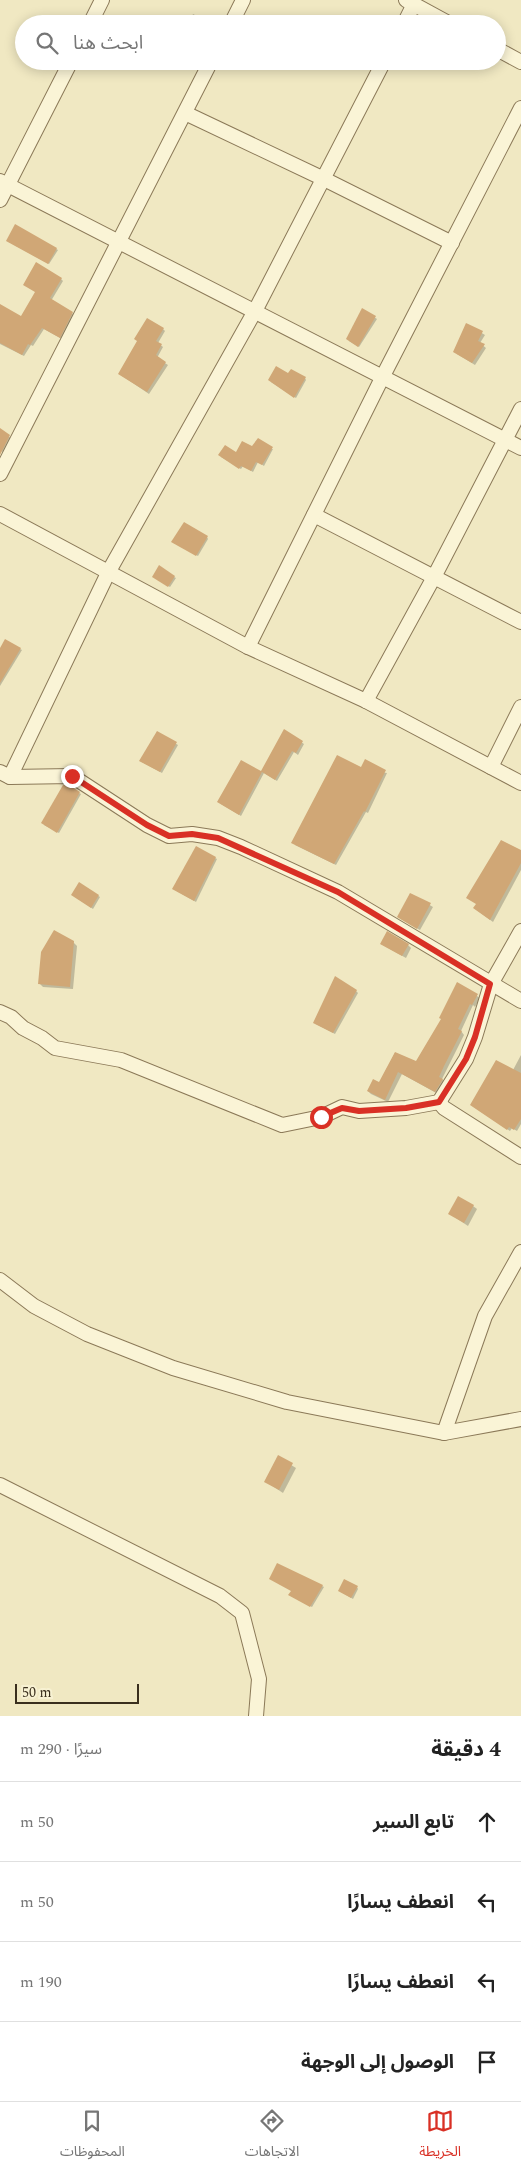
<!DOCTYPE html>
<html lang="ar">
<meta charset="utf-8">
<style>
body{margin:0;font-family:Spectral,"Noto Sans Arabic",serif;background:#f6f6f6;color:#222;direction:rtl}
.scale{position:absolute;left:15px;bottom:12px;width:124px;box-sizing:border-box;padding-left:5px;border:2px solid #3a2f1d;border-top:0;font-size:14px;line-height:18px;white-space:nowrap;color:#3a2f1d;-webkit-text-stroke:4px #f7f1d2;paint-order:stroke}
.stop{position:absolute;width:15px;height:15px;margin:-11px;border:4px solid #d93025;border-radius:50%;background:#fff}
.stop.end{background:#d93025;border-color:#fff;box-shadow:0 1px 5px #0008}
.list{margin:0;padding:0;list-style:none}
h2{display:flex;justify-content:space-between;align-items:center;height:65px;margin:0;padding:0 20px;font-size:21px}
h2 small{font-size:16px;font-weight:400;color:#767676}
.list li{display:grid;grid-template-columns:32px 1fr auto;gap:15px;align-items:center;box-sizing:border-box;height:80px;padding:0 20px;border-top:1px solid #e0e0e0}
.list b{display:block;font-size:19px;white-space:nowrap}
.list em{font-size:16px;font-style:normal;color:#767676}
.icon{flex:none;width:28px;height:28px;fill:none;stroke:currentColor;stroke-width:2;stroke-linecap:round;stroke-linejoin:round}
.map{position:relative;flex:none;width:521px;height:1716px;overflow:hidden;direction:ltr}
.search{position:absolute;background:#fff;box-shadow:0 2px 12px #0003;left:15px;right:15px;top:15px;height:55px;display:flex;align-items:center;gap:12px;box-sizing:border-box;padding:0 18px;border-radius:28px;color:#767676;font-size:19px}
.sheet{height:385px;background:#fff}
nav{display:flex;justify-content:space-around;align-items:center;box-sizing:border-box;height:70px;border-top:1px solid #e0e0e0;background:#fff;font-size:14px;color:#767676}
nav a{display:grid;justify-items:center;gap:2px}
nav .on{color:#d93025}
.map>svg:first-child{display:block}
</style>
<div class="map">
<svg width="521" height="1716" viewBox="0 0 521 1716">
<rect width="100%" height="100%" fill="#f0e8c2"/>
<g fill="#0003">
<polygon points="193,14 208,22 210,24 189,24"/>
<polygon points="15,226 58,250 49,264 9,242"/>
<polygon points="61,279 63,281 51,301 75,315 62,339 44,329 33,346 31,345 24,356 0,344 0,306 21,318"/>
<polygon points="363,310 377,319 359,347 349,341"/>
<polygon points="467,324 485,335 480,343 486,348 475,365 457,354"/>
<polygon points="163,329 165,331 158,343 163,347 157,358 168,365 149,394 121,375"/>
<polygon points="305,378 306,380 296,398 271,382"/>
<polygon points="0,430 11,438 4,453 0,450"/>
<polygon points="253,448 273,449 264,466 258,462 253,472 243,466 241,469 221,457"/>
<polygon points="207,537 208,539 198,556 174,543"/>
<polygon points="174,577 176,578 170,587 155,578"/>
<polygon points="20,649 22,650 0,686 0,651"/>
<polygon points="285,731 304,744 298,755 294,752 277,781 264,773 241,816 221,804 261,773"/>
<polygon points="157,733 178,745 162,773 142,762"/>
<polygon points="361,769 387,773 368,813 366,812 336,865 295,845"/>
<polygon points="79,793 81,794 59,833 44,825"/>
<polygon points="521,852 521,870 493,922 474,908"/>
<polygon points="215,858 217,859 196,902 175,890"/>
<polygon points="79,884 100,897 93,909 74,896"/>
<polygon points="411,894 433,907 420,930 401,919"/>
<polygon points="73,942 77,946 73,989 43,987 40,984"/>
<polygon points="381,944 408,945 411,948 406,958"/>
<polygon points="457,983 480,998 475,1007 473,1005 461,1031 464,1035 442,1079 445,1083 438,1094 402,1074 388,1102 371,1094 368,1091 379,1084 395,1053 416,1062 442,1020"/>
<polygon points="356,991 358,993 335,1034 316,1024"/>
<polygon points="521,1055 521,1124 517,1131 512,1128 510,1131 474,1107 513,1070"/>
<polygon points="473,1206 477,1209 468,1226 450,1214"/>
<polygon points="278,1457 296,1468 283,1493 265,1481"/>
<polygon points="322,1586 324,1587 312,1607 291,1596"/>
<polygon points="357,1587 358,1589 353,1599 341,1592"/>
</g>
<g fill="#d0a776">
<polygon points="15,224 57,248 48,264 6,241"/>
<polygon points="36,262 62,278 50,298 73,312 60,338 42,328 30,345 28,344 22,355 0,343 0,304 21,316 35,292 23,285"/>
<polygon points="362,308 376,316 358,347 346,339"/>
<polygon points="147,318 164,328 156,341 162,344 156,355 166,362 147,392 118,374 137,341 134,339"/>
<polygon points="466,323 483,331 478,341 485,344 472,363 453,352"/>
<polygon points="276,366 288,373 291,369 306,377 294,398 268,380"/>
<polygon points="0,428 10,435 0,455"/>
<polygon points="258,438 273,447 262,465 256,462 251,471 241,466 239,469 218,455 225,445 236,452 242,441 252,446"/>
<polygon points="184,522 208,536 196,556 171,542"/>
<polygon points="159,565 175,576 168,587 152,577"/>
<polygon points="5,639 21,648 0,683 0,648"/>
<polygon points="284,729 303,741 296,753 292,751 275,780 262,772 239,815 217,802 241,760 261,771"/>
<polygon points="157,731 177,742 160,772 139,761"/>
<polygon points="337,755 361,767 365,759 386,770 365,812 364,811 334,864 291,843"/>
<polygon points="63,785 69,785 80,792 57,833 41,823"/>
<polygon points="501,840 521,850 521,863 490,920 473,908 476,904 466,898"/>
<polygon points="196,846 216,857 194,901 172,889"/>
<polygon points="79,882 99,895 91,908 71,895"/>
<polygon points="410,893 431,903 417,929 397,917"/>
<polygon points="54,930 74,941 70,987 38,984 41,952"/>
<polygon points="387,931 409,944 402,956 380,944"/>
<polygon points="335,976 357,990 333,1033 313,1023"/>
<polygon points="457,982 478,994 472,1005 470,1004 458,1029 462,1031 444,1066 439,1077 443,1079 435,1092 398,1072 385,1100 367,1091 373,1079 379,1082 395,1052 416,1061 441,1019 439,1018"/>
<polygon points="496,1060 521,1073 521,1119 514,1130 509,1127 507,1130 470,1105"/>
<polygon points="458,1196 474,1205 464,1223 448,1214"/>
<polygon points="278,1455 293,1463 279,1490 264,1482"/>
<polygon points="277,1563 323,1585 310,1607 288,1595 291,1591 269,1579"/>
<polygon points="344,1579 358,1586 351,1598 338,1591"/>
</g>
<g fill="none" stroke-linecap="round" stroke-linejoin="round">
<defs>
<g id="street">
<polyline points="406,0 450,24"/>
<polyline points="90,24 102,0"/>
<polyline points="231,24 243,0"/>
<polyline points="404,24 414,4"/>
<polyline points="497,49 521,62"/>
<polyline points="185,113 324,179 452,243"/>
<polyline points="0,181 521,448"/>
<polyline points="0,200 71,61"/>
<polyline points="0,474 211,61"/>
<polyline points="0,514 248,647 366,701 521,783"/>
<polyline points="314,515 521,622"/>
<polyline points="248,647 383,376 521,108"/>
<polyline points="366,701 434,577 521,409"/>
<polyline points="491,767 521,707"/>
<polyline points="0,772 10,777 72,776 147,825 169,836 192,834 218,838 241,847 338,892 521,1001"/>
<polyline points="10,777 109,571 255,311 384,61"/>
<polyline points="0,1012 11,1017 23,1028 42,1038 55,1048 121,1060 282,1125 321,1117 342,1107 359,1111 406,1108 439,1102"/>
<polyline points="439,1102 466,1059 475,1037 491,984 521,931"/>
<polyline points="439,1102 444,1108 521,1157"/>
<polyline points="0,1280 34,1306 87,1334 173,1368 287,1402 444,1433 521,1419"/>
<polyline points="444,1433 485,1316 521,1252"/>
<polyline points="0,1485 220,1596 242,1613 259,1679 256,1716"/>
</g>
</defs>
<use href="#street" stroke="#8b7958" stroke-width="16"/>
<use href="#street" stroke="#faf4d6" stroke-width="14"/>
</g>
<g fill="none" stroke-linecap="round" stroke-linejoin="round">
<polyline stroke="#d93025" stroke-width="6" points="72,776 147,825 169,836 192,834 218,838 338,892 490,984 475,1037 466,1059 439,1102 406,1108 359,1111 342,1108 321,1117"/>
</g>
</svg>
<div class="scale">50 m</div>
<div class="stop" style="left:321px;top:1117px"></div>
<div class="stop end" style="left:72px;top:776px"></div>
<div class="search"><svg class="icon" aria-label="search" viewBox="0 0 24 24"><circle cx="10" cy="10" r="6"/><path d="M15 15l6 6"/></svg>ابحث هنا</div>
</div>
<section class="sheet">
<h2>4 دقيقة<small>سيرًا · 290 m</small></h2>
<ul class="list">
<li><svg class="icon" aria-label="ahead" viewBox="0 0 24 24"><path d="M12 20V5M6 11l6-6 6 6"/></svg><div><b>تابع السير</b></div><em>50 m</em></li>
<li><svg class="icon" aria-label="left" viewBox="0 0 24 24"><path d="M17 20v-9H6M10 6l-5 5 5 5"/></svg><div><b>انعطف يسارًا</b></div><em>50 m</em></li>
<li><svg class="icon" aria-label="left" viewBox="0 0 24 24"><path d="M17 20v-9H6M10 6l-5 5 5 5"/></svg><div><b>انعطف يسارًا</b></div><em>190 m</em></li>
<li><svg class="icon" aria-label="arrive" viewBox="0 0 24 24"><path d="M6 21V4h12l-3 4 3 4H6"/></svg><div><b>الوصول إلى الوجهة</b></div></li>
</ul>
</section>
<nav>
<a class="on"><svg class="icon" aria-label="map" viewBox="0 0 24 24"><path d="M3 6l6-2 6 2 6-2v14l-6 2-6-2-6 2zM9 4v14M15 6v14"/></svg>الخريطة</a>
<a><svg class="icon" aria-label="directions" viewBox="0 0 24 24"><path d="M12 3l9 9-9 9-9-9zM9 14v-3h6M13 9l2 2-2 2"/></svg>الاتجاهات</a>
<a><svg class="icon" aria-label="saved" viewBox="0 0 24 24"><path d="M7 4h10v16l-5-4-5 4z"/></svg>المحفوظات</a>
</nav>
